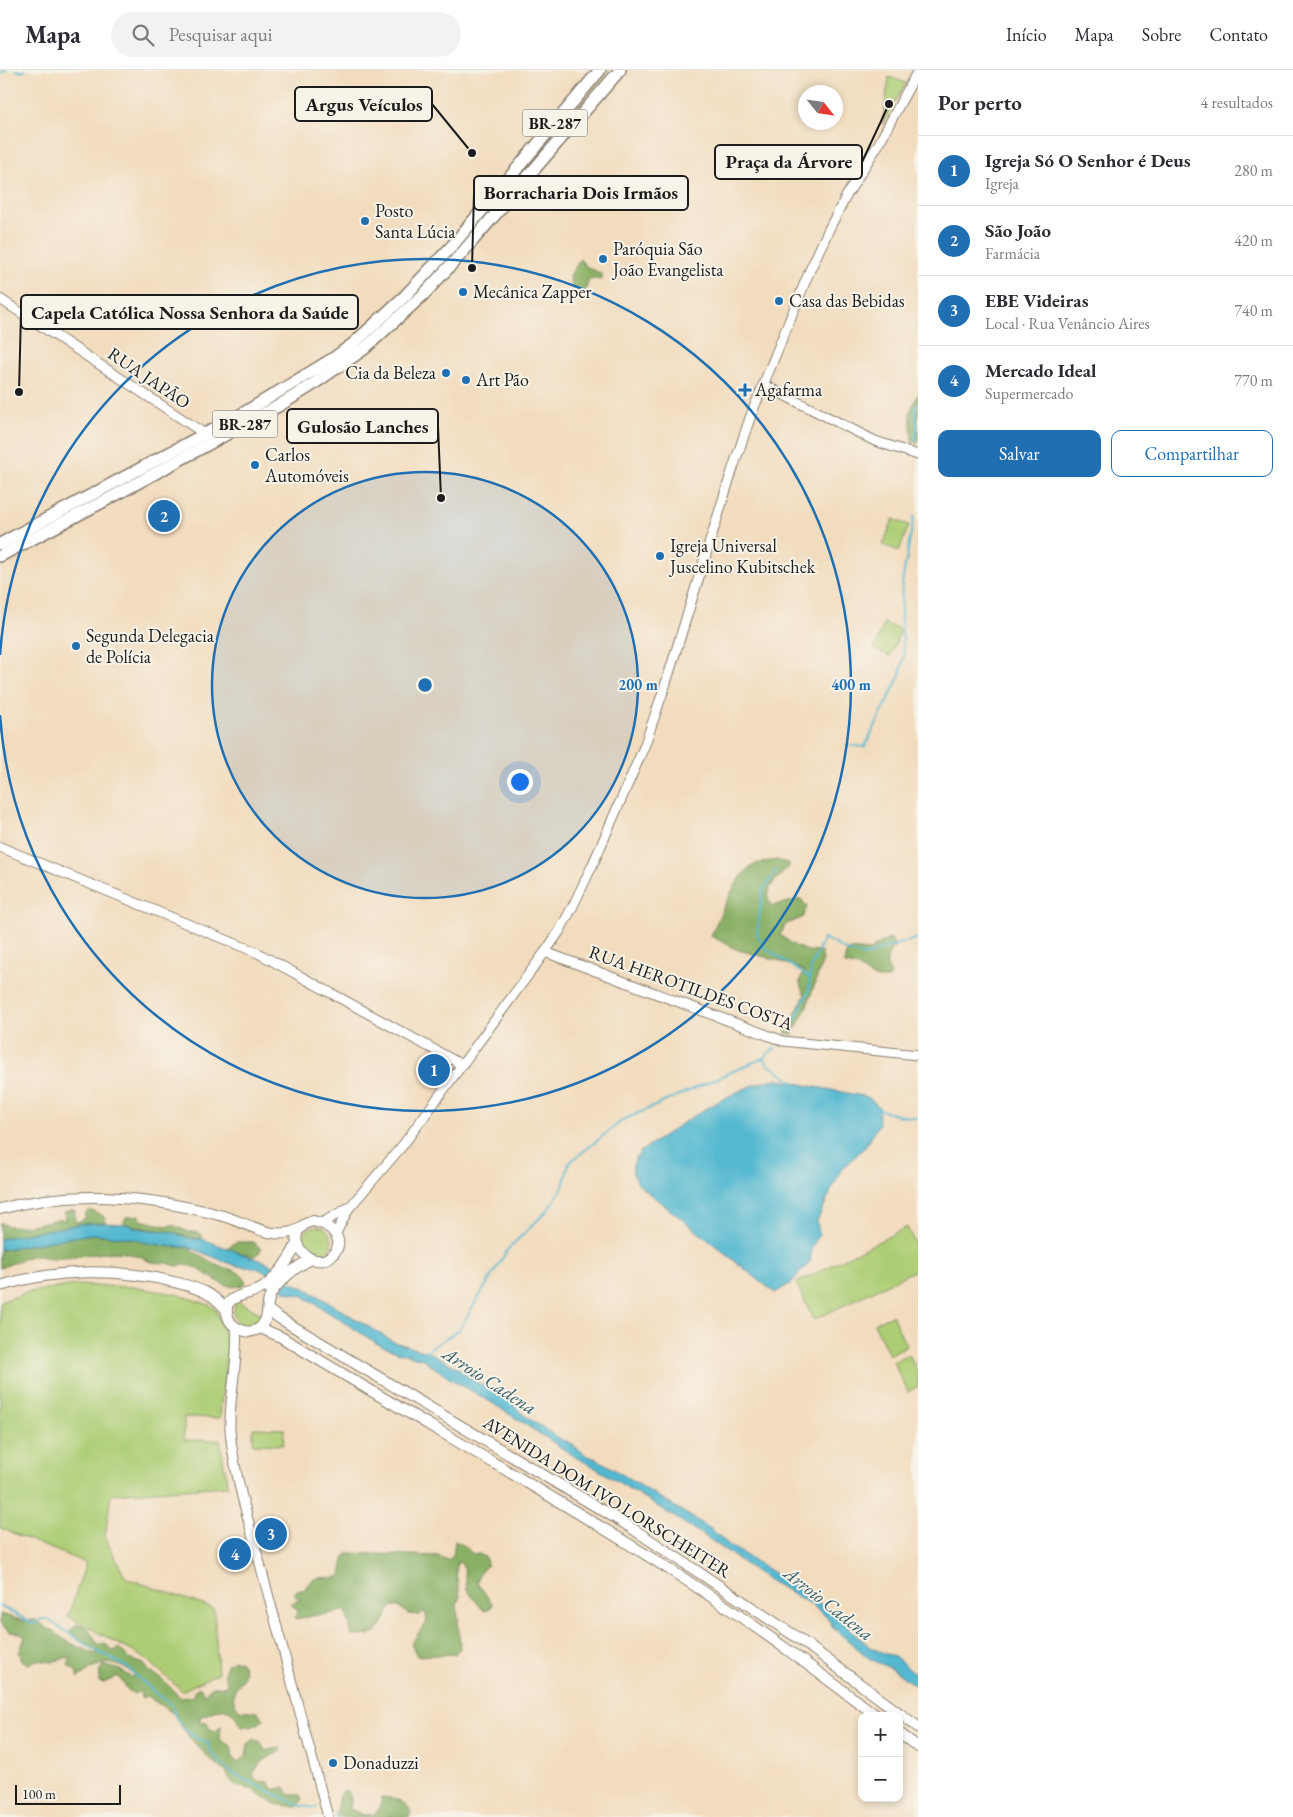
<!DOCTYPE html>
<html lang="pt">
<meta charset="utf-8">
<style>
body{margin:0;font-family:"EB Garamond",serif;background:#f2f2f3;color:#2b2b33}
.controls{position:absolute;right:15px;bottom:15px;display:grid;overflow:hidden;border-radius:10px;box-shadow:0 2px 8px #0003}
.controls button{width:45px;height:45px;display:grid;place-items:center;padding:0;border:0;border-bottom:1px solid #e1e1e2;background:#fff;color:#2b2b33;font:25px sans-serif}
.compass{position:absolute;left:798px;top:15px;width:45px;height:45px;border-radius:50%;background:#fff;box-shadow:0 2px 8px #0003;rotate:120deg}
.scale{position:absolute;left:15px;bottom:12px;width:106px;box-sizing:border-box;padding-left:5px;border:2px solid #1c1c1c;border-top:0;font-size:14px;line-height:18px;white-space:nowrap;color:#1c1c1c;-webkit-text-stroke:4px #f7f3e8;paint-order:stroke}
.you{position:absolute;left:519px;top:711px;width:18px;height:18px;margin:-12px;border:4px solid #fff;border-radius:50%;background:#1a73e8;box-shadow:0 0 0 8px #1a73e833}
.badge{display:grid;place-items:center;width:32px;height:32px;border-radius:50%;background:#1f6fb2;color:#fff;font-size:16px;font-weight:700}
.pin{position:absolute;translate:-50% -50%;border:2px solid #fff;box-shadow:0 1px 5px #0006}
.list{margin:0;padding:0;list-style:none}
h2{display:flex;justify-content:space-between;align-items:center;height:65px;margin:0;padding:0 20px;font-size:21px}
h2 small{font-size:16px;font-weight:400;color:#7c7c81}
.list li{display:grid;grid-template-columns:32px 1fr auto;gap:15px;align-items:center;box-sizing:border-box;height:70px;padding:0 20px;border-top:1px solid #e1e1e2}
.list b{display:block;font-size:19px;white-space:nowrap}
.list p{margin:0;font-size:16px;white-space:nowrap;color:#7c7c81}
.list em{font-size:16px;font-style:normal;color:#7c7c81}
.actions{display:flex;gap:10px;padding:15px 20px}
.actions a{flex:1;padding:11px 0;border:1px solid #1f6fb2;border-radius:10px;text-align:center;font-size:18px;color:#1f6fb2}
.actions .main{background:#1f6fb2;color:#fff}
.icon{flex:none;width:28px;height:28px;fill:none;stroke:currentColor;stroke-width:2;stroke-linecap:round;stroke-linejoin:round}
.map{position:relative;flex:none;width:918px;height:1747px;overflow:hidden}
header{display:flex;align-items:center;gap:30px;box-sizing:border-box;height:70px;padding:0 25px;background:#fff;border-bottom:1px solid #e1e1e2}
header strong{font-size:24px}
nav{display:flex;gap:28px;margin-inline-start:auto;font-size:18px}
.search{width:350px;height:45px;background:#f2f2f3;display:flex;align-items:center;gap:12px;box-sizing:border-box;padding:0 18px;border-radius:28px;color:#7c7c81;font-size:19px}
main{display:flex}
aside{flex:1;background:#fff}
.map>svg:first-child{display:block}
</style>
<header>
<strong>Mapa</strong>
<div class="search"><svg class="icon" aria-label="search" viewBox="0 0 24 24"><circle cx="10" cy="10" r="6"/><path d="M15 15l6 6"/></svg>Pesquisar aqui</div>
<nav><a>Início</a><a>Mapa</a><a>Sobre</a><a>Contato</a></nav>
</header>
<main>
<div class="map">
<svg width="918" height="1747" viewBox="0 0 918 1747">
<rect width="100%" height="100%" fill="#f7f3e8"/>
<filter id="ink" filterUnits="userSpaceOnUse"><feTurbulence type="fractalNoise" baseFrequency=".02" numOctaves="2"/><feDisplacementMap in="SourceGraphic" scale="10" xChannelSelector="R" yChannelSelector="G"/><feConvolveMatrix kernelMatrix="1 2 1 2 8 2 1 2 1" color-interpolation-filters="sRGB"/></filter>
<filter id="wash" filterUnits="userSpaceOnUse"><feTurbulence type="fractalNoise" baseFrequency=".0096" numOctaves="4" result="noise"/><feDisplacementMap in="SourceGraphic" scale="20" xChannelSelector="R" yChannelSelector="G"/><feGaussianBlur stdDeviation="1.12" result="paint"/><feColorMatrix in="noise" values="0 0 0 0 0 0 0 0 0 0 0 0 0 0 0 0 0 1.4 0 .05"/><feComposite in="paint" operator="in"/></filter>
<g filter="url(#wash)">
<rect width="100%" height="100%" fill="#f2dcbe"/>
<g fill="#adcd75" stroke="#647448">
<polygon points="889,7 906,13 882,55"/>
<polygon points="893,449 909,455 899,481 883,475"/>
<polygon points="884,553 901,560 890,586 874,579"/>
<circle cx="317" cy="1171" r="15"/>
<polygon points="907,1157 918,1180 918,1199 814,1250 796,1213"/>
<polygon points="74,1215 132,1217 176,1224 210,1235 216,1240 228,1271 220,1348 184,1347 184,1370 220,1370 228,1416 111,1424 105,1468 126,1508 214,1539 218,1603 182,1621 148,1590 68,1546 86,1493 0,1458 0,1232 28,1222"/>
<path d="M 237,1231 L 264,1245 C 251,1268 224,1253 237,1231 Z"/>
<polygon points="892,1245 906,1276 889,1285 874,1253"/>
<polygon points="909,1284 918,1303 918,1316 908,1322 893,1292"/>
<polygon points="253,1358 284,1359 283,1375 253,1374"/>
</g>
<g fill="#8ab066" stroke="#536641">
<path d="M 580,189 C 588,201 594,198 602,205 L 602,210 L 594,209 L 589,210 L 584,224 L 572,218 L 570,206 Z"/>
<polygon points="918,324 918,374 912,371 910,342"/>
<path d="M 777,790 L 790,794 C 781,808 759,818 772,836 L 801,829 L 807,837 L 802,848 L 786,854 L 780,865 L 795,876 L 811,882 L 813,880 L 821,882 L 823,890 L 807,936 L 793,964 L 785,963 L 805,925 C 799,913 798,913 804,901 L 777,890 L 738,880 L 711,866 C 719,847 735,806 754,795 C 760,792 770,791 777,790 Z"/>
<path d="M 891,868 L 895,878 L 891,879 C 887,889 884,894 891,904 L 888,909 C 870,910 870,904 857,897 C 853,895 848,895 845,894 C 843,874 858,881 871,881 L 875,876 Z"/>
<path d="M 72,1140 L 75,1141 L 74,1150 L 77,1152 L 85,1149 L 85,1144 L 89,1140 L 102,1145 L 106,1150 L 104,1153 L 80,1154 L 0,1169 L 0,1152 C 13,1162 43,1152 59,1149 L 65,1150 L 64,1142 Z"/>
<path d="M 140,1145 L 141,1150 L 166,1156 L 172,1155 L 189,1162 L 196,1162 L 202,1165 L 202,1169 C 190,1168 181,1164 170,1162 C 155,1160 140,1158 125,1154 L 124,1151 L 126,1147 Z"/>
<path d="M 92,1164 L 130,1168 L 147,1173 L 173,1177 L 188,1177 C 193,1183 198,1183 204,1187 C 207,1189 210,1192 214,1194 C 225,1200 241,1197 246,1213 C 228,1226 207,1201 191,1196 L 185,1194 L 178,1196 L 166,1193 L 150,1192 L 142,1187 L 126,1183 L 113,1182 L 53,1189 L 40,1186 L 31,1186 L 0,1198 L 0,1180 Z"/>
<polygon points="236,1172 254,1172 261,1179 259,1183 254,1186 234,1181 227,1178"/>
<path d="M 455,1471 L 465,1476 L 473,1484 L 479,1484 L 486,1488 L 487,1495 L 479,1504 L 477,1512 L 493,1535 L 488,1540 L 484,1541 L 467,1520 L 464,1499 L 461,1493 L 457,1492 L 456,1503 L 460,1526 L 457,1534 L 460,1578 L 455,1584 L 417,1586 L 411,1574 C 418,1566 420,1558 427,1552 L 426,1544 L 423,1542 L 420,1545 L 408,1544 L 398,1536 L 394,1536 L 391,1538 C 378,1561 380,1566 352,1566 L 346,1541 L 294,1549 L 298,1540 L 290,1534 L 301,1529 L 295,1526 L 295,1522 L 297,1520 L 304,1520 C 314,1501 327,1511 341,1506 L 344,1488 L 348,1483 L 438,1486 L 448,1490 L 453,1486 Z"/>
<path d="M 0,1544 L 21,1550 L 36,1550 L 48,1559 L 54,1560 C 59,1570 87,1580 98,1585 L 94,1579 L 68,1563 L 77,1554 C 86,1555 94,1565 97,1574 L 105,1573 L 114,1581 L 119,1578 L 130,1589 L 144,1594 L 149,1601 L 162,1609 L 181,1628 L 194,1626 L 194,1621 L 197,1618 L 201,1618 L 204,1625 L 211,1617 L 227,1616 L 227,1612 L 224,1604 L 227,1594 L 234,1590 L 241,1592 C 256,1612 220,1615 239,1640 L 258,1642 L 264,1649 L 257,1655 L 242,1657 C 229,1632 223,1637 200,1647 L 200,1652 L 207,1652 L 210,1659 L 216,1661 L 221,1656 L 220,1670 L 231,1676 L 233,1688 L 238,1693 L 246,1686 L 248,1674 L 254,1669 L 261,1672 L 265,1681 L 280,1677 L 281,1681 C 270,1687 258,1692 253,1705 L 257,1711 L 268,1712 L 273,1720 L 285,1717 L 289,1725 L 300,1725 L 302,1730 L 297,1737 L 275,1734 L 254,1720 L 236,1716 L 230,1710 L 226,1702 L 210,1689 L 189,1667 L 174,1644 L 147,1626 L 141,1628 L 140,1621 L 134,1624 L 128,1620 L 118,1606 L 104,1613 L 99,1612 L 100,1600 L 104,1595 L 120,1600 L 133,1608 L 134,1604 C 111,1588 99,1591 78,1608 L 76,1601 L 68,1595 L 70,1589 L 69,1587 L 52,1592 L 37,1590 L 28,1594 L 22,1590 L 19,1583 L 25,1567 L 20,1563 L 10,1562 L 0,1554 Z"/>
<path d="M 345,1720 C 353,1725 351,1731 350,1739 L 364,1745 L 376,1744 L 381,1733 L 381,1727 C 393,1728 405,1730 411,1741 L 409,1747 L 336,1747 C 339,1737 335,1725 345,1720 Z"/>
</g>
<g fill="#52b8d0" stroke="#376a76">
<path d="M 775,1009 L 868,1027 L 879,1037 L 879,1054 L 865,1077 L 841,1100 L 817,1151 L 819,1164 L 812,1178 L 810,1192 L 790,1214 L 775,1223 L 640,1116 C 630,1103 630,1094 641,1081 C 681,1055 728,1019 775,1009 Z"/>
<polygon points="104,1153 125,1154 142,1159 172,1162 192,1169 202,1169 268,1193 275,1198 269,1204 256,1198 236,1196 188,1177 173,1177 147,1173 130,1168 92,1164 0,1180 0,1169 9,1167 80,1154"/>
<path d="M 288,1211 L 305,1218 L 394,1272 L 431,1283 L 458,1298 L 470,1308 L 509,1330 L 525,1346 L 562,1370 L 569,1372 L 586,1385 L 599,1390 L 711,1459 L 729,1475 L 803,1521 L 841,1550 L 871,1578 L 897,1588 L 918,1607 L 918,1618 L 894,1600 L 870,1589 L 832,1557 C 829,1541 789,1522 775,1514 C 751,1500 729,1482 706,1467 C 667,1442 628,1418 589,1394 L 577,1388 L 489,1331 L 449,1308 L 423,1289 L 397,1282 L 381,1276 L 303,1226 L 287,1222 L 282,1219 Z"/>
</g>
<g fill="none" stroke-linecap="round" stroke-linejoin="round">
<g stroke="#52b8d0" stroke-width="2">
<polyline points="16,0 23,2 25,0"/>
<polyline points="0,3 7,0"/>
<polyline points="915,371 917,356 915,337 918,335"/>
<polyline points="846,675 865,677 900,605 904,585 901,549 902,513 914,446"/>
<polyline points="776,801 763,820 757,864 765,878 810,908"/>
<polyline points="791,958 809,920 811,897 824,868 849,882 861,885 869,885 885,878 918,868"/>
<polyline points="763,988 769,995 795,1013"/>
<polyline points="878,1039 896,1045 918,1048"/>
<polyline points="424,1282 459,1260 508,1179 547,1141 563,1117 569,1093 623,1050 763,988 775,978"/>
<path d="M 0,1536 L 32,1553 L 37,1553 L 41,1549 L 47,1549 L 93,1579 L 127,1597 L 153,1621 L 172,1635 C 174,1639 173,1642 175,1646 C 180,1659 196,1669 208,1673 L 210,1680 L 222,1695 L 237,1706 L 301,1736 L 317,1738"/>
<polyline points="335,1746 337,1747"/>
</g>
</g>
</g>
<g filter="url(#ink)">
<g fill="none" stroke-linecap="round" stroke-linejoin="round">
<defs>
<g id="tertiary">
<polyline points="0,229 205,364"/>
<polyline points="764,315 875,371 918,385"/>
<polyline points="0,777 258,883 462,995"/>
<polyline points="545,882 783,971 918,985"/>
<polyline points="322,1153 348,1138"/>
<polyline points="335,1165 349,1138 403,1075 545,882 559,862 573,836 593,794 644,677 666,613 730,407 751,345 810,200 829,159 848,123 878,75 918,0"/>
<path d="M 236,1258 C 239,1292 229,1325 230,1358 C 231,1381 237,1405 242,1427 L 328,1747"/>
</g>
<g id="secondary">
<path d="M 0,1139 C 73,1119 150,1126 223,1146 C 248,1153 273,1172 299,1159"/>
<path d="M 313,1151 C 330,1154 349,1171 331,1186 C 309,1204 276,1161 313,1151 Z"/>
<path d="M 297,1174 C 289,1190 278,1206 264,1217 C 252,1226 219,1223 228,1247 C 230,1254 236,1258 242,1260 C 248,1263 255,1261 260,1258 C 271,1244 265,1242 269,1229 C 273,1214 298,1195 312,1189"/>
<path d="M 0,1216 C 55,1199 118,1198 174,1212 C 186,1215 199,1218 210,1225 C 217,1229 221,1235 227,1240"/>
<polyline points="268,1240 279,1248 624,1453 798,1568 918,1657"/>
<path d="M 260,1258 L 281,1267 C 416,1349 554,1425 686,1510 C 751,1552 814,1599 877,1646"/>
<polyline points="899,1663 918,1677"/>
</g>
<g id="trunk">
<polyline points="0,474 242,344 334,288 353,274 405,226 452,176 600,0"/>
<polyline points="0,486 110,428 280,335 309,317 364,279 424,224 462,183 620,0"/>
</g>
</defs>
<use href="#tertiary" stroke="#877c6d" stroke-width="11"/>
<use href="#secondary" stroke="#877c6d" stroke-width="12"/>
<use href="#trunk" stroke="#877c6d" stroke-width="14"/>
<use href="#tertiary" stroke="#fff" stroke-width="9"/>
<use href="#secondary" stroke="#fff" stroke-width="10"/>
<use href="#trunk" stroke="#fff" stroke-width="11"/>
</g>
</g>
<circle cx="425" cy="615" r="213" fill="#1f6fb2" fill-opacity=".12"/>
<g fill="none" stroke="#1f6fb2" stroke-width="2.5">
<circle cx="425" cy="615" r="213"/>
<path d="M0 585A426 426 0 1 1 0 645"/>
</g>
<g fill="#1f6fb2" stroke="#f7f3e8" stroke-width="2">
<circle cx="365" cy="151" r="5"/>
<circle cx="603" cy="189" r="5"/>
<circle cx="463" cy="222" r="5"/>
<circle cx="779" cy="231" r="5"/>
<circle cx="446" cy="303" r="5"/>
<circle cx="466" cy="310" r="5"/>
<path d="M742.5 312.5h5v5h5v5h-5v5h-5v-5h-5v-5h5z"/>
<circle cx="255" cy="395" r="5"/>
<circle cx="660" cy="486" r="5"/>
<circle cx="76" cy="576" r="5"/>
<circle cx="333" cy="1693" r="5"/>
</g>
<g text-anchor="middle" stroke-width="4" stroke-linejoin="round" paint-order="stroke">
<g fill="#f7f3e8" stroke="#5e5c59" stroke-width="1">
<rect x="522.5" y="39.5" width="65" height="27" rx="4"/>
<rect x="212.5" y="340.5" width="65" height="27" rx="4"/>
</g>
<g font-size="16" font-weight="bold" fill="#1c1c1c">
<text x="555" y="59">BR-287</text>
<text x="245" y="360">BR-287</text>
</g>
<g font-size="18" fill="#1c1c1c" stroke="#f7f3e8" text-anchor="start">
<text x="375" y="147">Posto<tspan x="375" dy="21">Santa Lúcia</tspan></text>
<text x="613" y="185">Paróquia São<tspan x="613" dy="21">João Evangelista</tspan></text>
<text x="473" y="228">Mecânica Zapper</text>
<text x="789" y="237">Casa das Bebidas</text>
<text x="436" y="309" text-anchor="end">Cia da Beleza</text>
<text x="476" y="316">Art Pão</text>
<text x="755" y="326">Agafarma</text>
<text x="265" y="391">Carlos<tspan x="265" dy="21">Automóveis</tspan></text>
<text x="670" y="482">Igreja Universal<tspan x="670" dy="21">Juscelino Kubitschek</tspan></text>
<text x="86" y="572">Segunda Delegacia<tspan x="86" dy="21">de Polícia</tspan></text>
<text x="343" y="1699">Donaduzzi</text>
</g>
<g font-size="18" fill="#1c1c1c" stroke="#f7f3e8">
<text transform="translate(149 308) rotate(34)" y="6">RUA JAPÃO</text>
<text transform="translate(691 918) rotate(20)" y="6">RUA HEROTILDES COSTA</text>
<text transform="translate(607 1427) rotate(32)" y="6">AVENIDA DOM IVO LORSCHEITER</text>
</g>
<g font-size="19" font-style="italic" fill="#325a64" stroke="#f7f3e8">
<text transform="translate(490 1310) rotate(33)" y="7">Arroio Cadena</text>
<text transform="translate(829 1533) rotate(38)" y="7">Arroio Cadena</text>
</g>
</g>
<circle cx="425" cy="615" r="8" fill="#1f6fb2" stroke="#f7f3e8" stroke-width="2.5"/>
<g font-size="15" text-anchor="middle" font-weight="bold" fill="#1f6fb2" stroke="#f7f3e8" stroke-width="4" stroke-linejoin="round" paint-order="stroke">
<text x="638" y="620">200 m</text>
<text x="851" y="620">400 m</text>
</g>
<path fill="none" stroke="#1c1c1c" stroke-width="2" d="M472 83L432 34M889 34L862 92M472 198L474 123M19 322L21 242M441 428L438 356"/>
<g fill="#1c1c1c" stroke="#f7f3e8" stroke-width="2">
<circle cx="472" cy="83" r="5"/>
<circle cx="889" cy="34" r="5"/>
<circle cx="472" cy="198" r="5"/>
<circle cx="19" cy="322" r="5"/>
<circle cx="441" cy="428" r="5"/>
</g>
<g fill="#f7f3e8" stroke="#1c1c1c" stroke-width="2">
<rect x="295" y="17" width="137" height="34" rx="5"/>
<rect x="715" y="75" width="147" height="34" rx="5"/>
<rect x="474" y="106" width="214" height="34" rx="5"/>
<rect x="21" y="225" width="337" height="34" rx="5"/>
<rect x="287" y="339" width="151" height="34" rx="5"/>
</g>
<g font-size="19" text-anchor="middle" font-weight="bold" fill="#1c1c1c">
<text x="364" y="41">Argus Veículos</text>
<text x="789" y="98">Praça da Árvore</text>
<text x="581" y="129">Borracharia Dois Irmãos</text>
<text x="190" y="249">Capela Católica Nossa Senhora da Saúde</text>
<text x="363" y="363">Gulosão Lanches</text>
</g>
</svg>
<div class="controls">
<button>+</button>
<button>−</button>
</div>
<svg class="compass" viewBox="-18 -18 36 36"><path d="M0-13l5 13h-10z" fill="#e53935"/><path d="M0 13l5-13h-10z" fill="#7c7c81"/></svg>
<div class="scale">100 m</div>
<div class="you"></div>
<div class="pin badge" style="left:434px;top:1000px">1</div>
<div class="pin badge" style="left:164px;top:446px">2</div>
<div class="pin badge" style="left:271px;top:1464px">3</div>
<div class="pin badge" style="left:235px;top:1484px">4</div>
</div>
<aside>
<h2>Por perto<small>4 resultados</small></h2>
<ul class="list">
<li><span class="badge">1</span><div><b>Igreja Só O Senhor é Deus</b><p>Igreja</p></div><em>280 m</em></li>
<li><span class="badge">2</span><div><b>São João</b><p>Farmácia</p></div><em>420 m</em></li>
<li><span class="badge">3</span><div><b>EBE Videiras</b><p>Local · Rua Venâncio Aires</p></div><em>740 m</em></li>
<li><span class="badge">4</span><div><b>Mercado Ideal</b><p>Supermercado</p></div><em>770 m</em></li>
</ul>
<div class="actions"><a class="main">Salvar</a><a>Compartilhar</a></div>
</aside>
</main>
